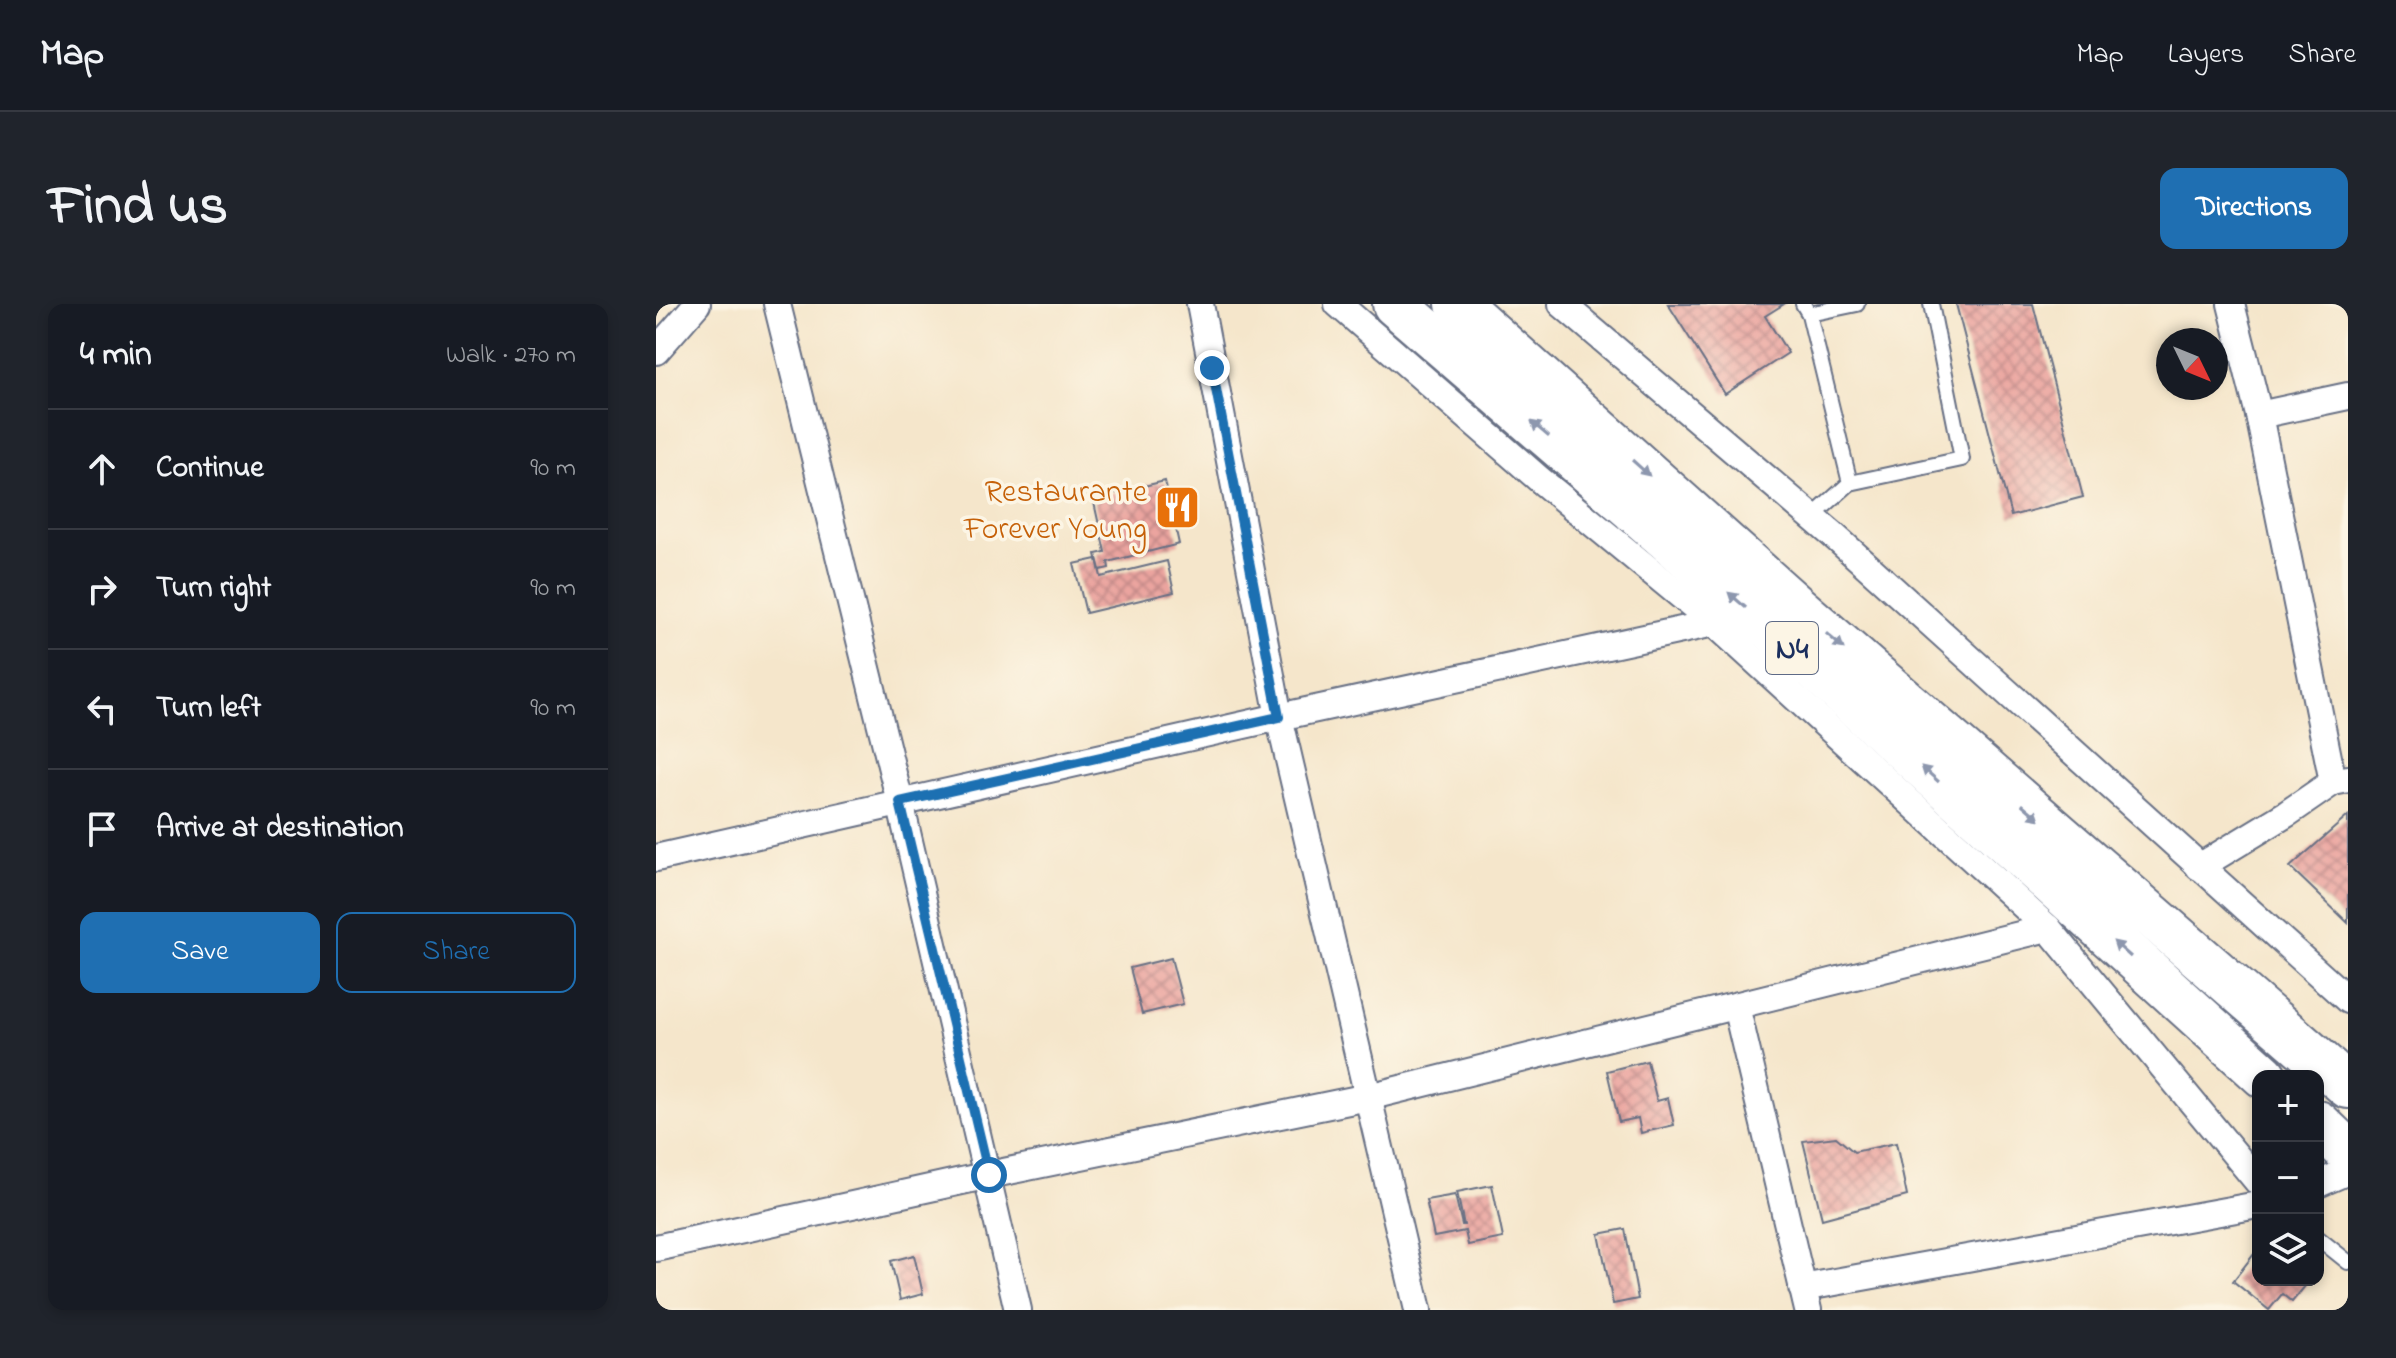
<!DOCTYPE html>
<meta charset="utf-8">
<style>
body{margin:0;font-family:"Indie Flower",sans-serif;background:#20242c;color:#f1f3f6}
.controls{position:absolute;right:24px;bottom:24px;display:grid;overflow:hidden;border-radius:16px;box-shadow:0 4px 12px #0003}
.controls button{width:72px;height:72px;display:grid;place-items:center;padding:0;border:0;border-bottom:2px solid #363941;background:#171b24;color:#f1f3f6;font:40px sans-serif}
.compass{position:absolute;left:1500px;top:24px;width:72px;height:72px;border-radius:50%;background:#171b24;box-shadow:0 4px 12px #0003;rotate:133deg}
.stop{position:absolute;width:24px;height:24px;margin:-18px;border:6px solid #1f6fb2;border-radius:50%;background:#fff}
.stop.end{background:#1f6fb2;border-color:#fff;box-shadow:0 2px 8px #0008}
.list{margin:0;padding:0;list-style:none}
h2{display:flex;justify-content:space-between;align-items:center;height:104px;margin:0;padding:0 32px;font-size:34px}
h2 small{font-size:26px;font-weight:400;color:#9ea1a6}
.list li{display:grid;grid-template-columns:52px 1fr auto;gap:24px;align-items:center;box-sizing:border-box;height:120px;padding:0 32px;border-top:2px solid #363941}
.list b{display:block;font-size:30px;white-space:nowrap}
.list em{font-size:26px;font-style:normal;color:#9ea1a6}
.actions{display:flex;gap:16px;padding:24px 32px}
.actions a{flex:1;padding:18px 0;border:2px solid #1f6fb2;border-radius:16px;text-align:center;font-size:28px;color:#1f6fb2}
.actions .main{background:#1f6fb2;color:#fff}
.icon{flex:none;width:44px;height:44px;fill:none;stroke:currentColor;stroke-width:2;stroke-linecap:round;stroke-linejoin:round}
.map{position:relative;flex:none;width:1692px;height:1006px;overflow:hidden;border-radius:16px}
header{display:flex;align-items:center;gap:48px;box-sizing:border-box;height:112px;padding:0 40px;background:#171b24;border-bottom:2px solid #363941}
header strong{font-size:38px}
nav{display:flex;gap:44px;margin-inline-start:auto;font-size:28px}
.intro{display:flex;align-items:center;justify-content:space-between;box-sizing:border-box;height:192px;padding:0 48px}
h1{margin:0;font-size:56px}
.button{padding:20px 36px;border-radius:16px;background:#1f6fb2;color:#fff;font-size:28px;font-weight:700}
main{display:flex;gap:48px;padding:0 48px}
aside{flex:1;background:#171b24;border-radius:16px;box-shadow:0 4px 12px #0003}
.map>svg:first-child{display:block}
</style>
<header>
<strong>Map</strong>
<nav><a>Map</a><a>Layers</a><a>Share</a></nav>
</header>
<div class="intro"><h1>Find us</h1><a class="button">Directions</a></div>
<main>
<aside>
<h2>4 min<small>Walk · 270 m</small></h2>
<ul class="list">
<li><svg class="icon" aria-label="ahead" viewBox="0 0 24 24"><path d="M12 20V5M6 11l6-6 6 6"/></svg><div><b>Continue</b></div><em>90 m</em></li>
<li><svg class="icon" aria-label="right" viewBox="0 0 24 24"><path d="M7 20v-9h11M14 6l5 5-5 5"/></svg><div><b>Turn right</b></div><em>90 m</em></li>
<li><svg class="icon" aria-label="left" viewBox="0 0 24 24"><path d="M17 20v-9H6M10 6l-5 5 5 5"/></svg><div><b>Turn left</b></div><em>90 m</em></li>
<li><svg class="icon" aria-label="arrive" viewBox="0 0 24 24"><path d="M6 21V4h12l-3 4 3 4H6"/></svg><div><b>Arrive at destination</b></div></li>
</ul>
<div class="actions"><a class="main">Save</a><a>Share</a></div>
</aside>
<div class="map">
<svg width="1692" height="1006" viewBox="0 0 1692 1006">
<defs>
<pattern id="building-cross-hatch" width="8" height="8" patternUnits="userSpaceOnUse" patternTransform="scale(2)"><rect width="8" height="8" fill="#eba49f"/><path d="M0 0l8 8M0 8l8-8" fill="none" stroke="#be8685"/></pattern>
</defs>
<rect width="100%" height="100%" fill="#fcf5e5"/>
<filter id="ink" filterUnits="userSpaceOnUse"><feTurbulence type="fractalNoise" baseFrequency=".0125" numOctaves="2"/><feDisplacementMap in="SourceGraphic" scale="16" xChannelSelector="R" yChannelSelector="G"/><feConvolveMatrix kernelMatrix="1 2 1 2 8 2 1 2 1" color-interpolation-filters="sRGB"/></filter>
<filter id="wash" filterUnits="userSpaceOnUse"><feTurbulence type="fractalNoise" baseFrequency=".006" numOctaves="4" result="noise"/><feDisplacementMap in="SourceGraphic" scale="32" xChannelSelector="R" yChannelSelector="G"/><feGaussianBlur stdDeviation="1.8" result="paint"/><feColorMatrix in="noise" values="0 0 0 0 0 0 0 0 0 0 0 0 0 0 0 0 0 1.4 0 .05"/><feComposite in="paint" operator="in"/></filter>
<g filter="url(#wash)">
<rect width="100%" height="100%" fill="#f5e6cb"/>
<g id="blocks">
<g fill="url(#building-cross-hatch)">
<polygon points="1012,0 1128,0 1109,12 1132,49 1069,90"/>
<polygon points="1300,0 1377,0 1427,193 1355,212"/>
<polygon points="509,177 523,240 452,258 453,264 444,266 440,250 449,248 437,194"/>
<polygon points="441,255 445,273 511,257 518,288 430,309 418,260"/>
<polygon points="1692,512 1692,619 1634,563"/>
<polygon points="515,654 527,700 486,710 474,664"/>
<polygon points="991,757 1001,797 1012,794 1018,821 985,829 982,814 963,818 951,767"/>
<polygon points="1180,833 1198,848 1240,839 1251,892 1166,915 1147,837"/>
<polygon points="836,881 847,934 812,941 809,927 778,933 770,896 799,891 806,921 808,921 801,888"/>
<polygon points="969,925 982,995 957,1000 943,930"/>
<polygon points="1602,945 1602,976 1654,976 1636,998 1626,990 1613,1006 1577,977"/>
<polygon points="258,951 267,990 244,996 235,957"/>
</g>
</g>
</g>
<g filter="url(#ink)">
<use href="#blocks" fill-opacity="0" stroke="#676f84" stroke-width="2"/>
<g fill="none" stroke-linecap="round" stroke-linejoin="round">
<defs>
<g id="lane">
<polyline points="1147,0 1153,10 1194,179 1156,213"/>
<polyline points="1153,10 1201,0"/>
<polyline points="1194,179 1306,155 1275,0"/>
<polyline points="1662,934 1692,958"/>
</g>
<g id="street">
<polyline points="121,0 244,498 362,1006"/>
<polyline points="544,0 623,413 762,1006"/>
<polyline points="682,0 883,175 1058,319 1392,624 1602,878"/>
<polyline points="906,0 1177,231 1692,696"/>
<polyline points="1575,0 1603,111 1677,478"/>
<polyline points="0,47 41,0"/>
<polyline points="1603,111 1692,92"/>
<polyline points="0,554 623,413 1058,319"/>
<polyline points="1543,563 1632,509 1677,478 1692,475"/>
<polyline points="1080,702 1152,1006"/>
<polyline points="1662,880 1692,867"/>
<polyline points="0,944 333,871 712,793 1392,624"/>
<polyline points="1146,984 1602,901"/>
</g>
<g id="highway">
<polyline points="739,0 1112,322 1608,772"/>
<polyline points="802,0 1138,301 1692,782"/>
<polyline points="1662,819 1692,848"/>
</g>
</defs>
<use href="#lane" stroke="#676f84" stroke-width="18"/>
<use href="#street" stroke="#676f84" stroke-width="30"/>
<use href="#highway" stroke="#676f84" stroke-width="48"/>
<use href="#lane" stroke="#fff" stroke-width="14"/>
<use href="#street" stroke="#fff" stroke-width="26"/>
<use href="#highway" stroke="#fff" stroke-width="44"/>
</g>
<defs><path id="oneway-solid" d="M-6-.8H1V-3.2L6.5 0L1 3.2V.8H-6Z" transform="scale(2)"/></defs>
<g fill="#8d97ae">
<use href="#oneway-solid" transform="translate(884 125) rotate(-139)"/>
<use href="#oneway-solid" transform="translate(985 164) rotate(42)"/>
<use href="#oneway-solid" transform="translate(1081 296) rotate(-139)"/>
<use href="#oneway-solid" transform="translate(1179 337) rotate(41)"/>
<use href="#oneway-solid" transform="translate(1274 470) rotate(-138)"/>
<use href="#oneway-solid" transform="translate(1375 508) rotate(41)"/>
<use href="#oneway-solid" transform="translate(1466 645) rotate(-138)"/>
</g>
</g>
<g fill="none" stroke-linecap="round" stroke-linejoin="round" filter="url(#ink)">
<polyline stroke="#1f6fb2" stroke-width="10" points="333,871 244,498 623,413 556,64"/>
</g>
<defs>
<symbol id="restaurant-square" viewBox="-11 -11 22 22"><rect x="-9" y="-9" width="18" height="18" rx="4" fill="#e8710a" stroke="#fcf5e5"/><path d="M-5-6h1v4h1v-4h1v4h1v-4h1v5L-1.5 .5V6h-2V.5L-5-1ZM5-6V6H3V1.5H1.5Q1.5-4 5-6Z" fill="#fff"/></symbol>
</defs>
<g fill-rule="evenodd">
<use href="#restaurant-square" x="496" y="178" width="51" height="51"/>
</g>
<g text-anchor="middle" stroke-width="7" stroke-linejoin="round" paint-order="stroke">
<rect fill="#fcf5e5" stroke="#5e6a86" stroke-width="2" x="1110" y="318" width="52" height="52" rx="6"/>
<g font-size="30" font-weight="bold" fill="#1b2f5e">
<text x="1136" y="354">N4</text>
</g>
<g font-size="32" fill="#c56008" stroke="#fcf5e5" text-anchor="end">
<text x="491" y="197">Restaurante<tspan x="491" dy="37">Forever Young</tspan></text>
</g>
</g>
</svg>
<div class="controls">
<button>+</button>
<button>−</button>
<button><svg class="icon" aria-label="layers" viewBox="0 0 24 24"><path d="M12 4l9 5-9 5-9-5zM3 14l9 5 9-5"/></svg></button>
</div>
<svg class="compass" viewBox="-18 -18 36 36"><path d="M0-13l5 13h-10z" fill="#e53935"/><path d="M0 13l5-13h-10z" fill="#9ea1a6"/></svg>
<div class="stop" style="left:333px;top:871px"></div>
<div class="stop end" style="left:556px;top:64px"></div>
</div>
</main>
